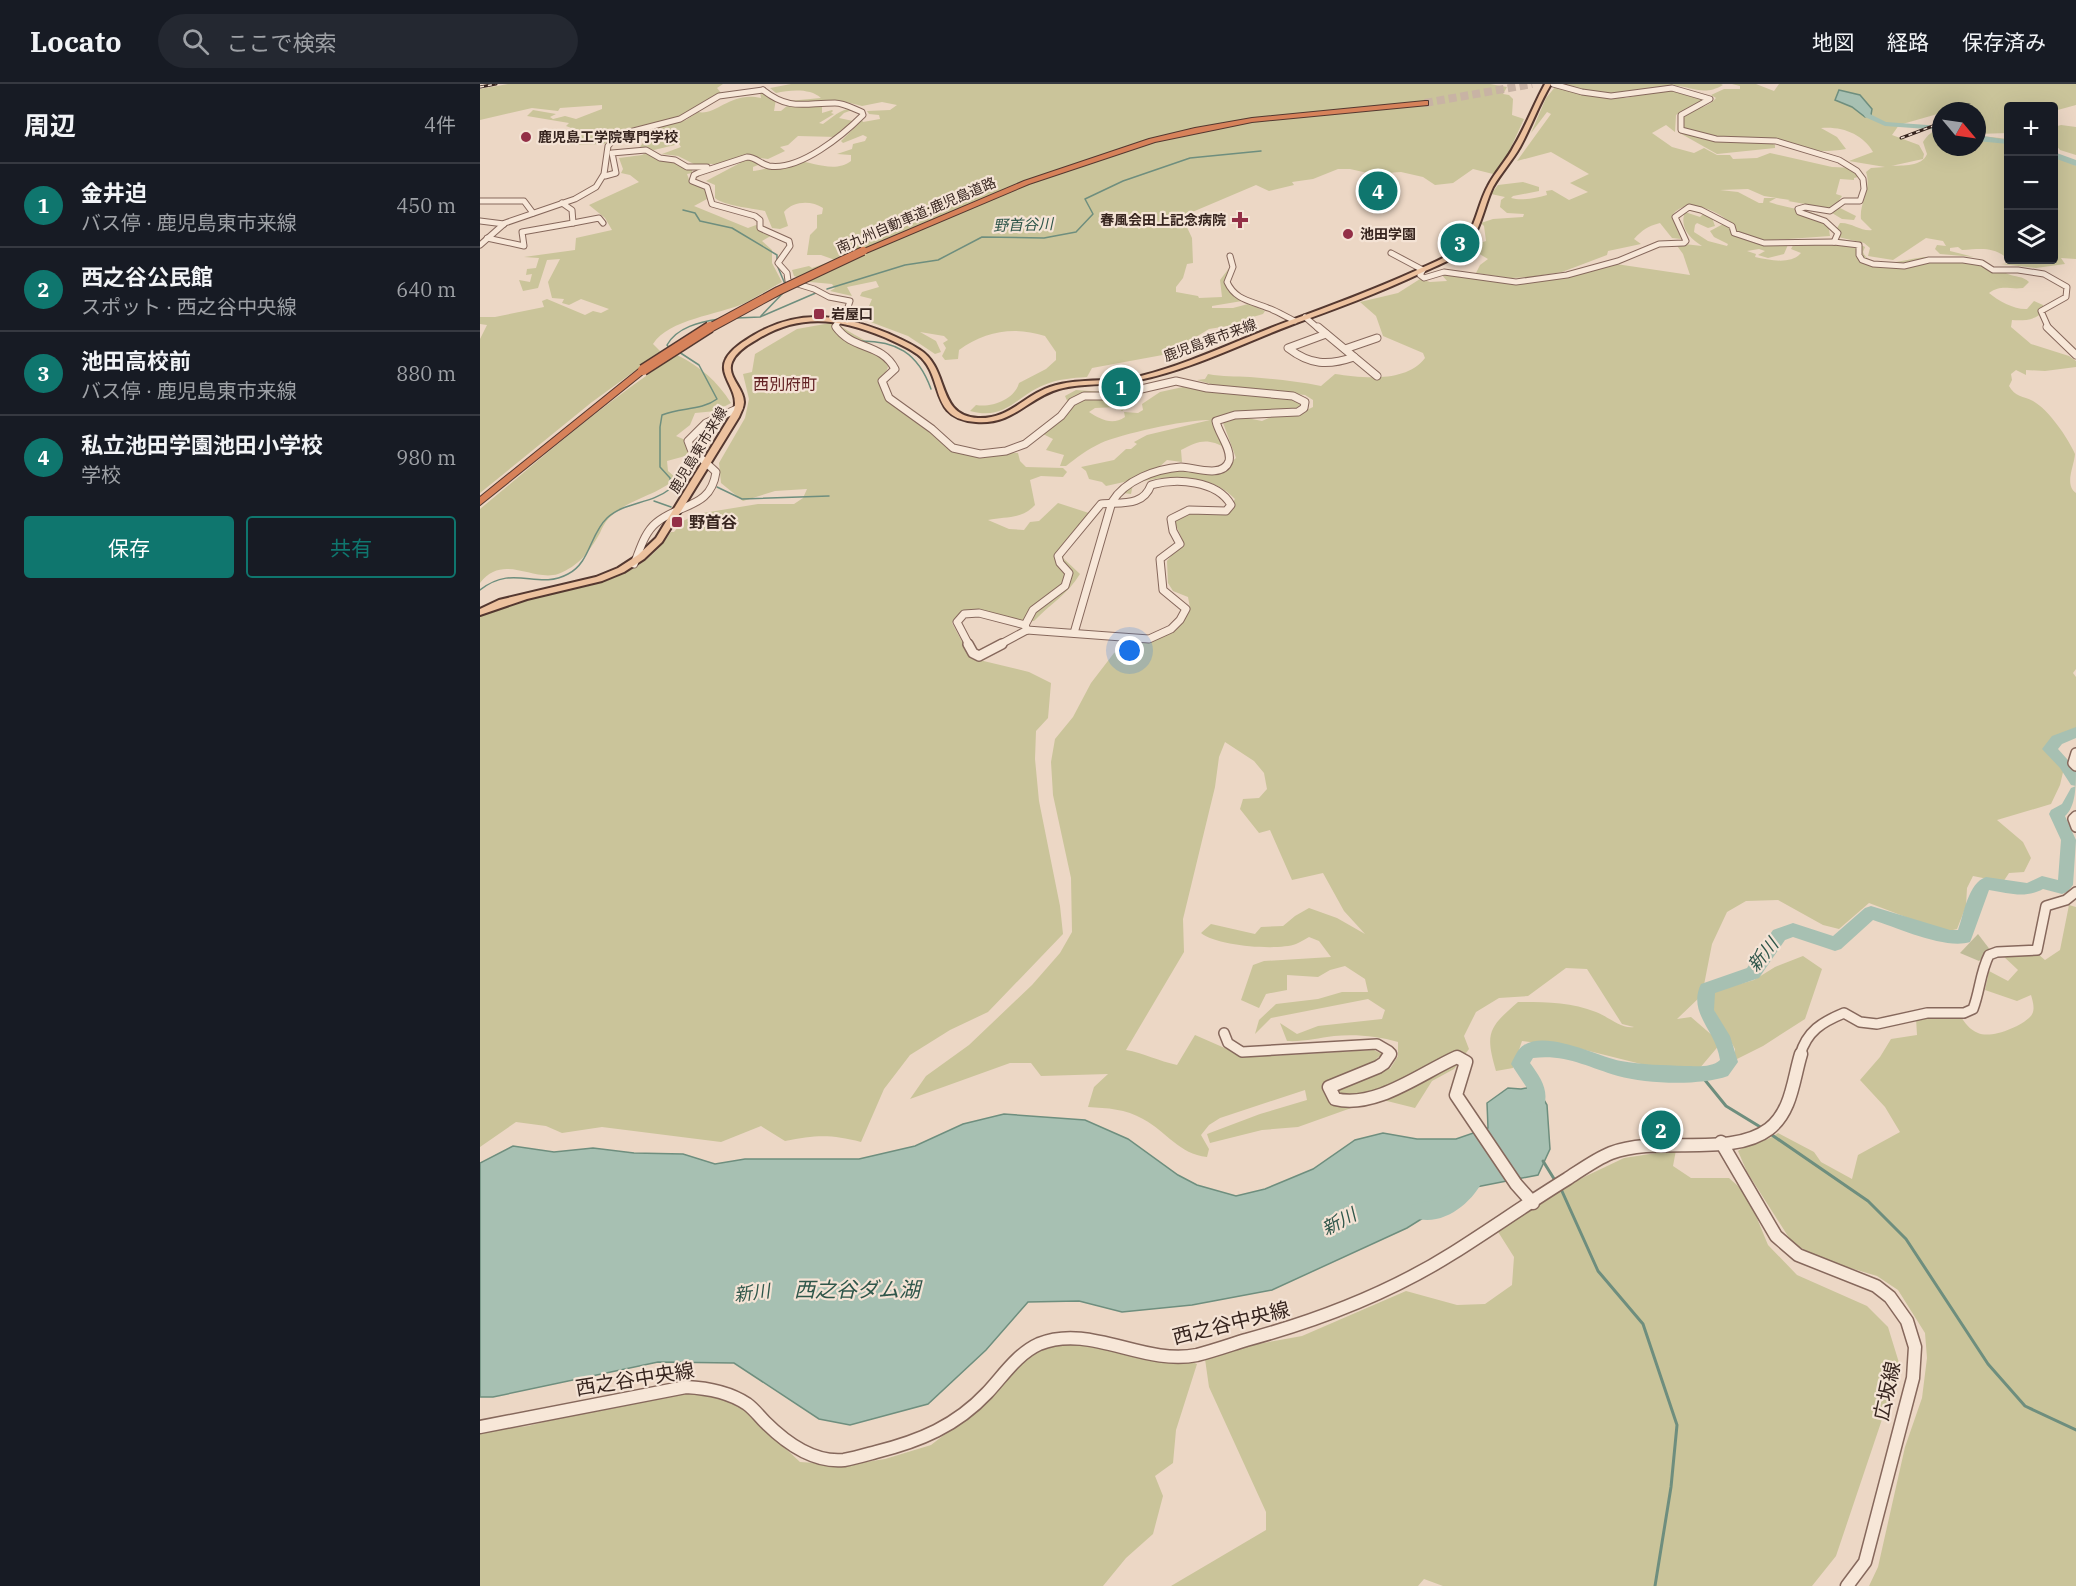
<!DOCTYPE html>
<html lang="ja">
<meta charset="utf-8">
<style>
body{margin:0;font-family:"IBM Plex Serif","Noto Sans JP",serif;background:#242831;color:#f1f3f6}
.controls{position:absolute;right:18px;top:18px;display:grid;overflow:hidden;border-radius:6px;box-shadow:0 6px 24px #0002}
.controls button{width:54px;height:54px;display:grid;place-items:center;padding:0;border:0;border-bottom:2px solid #363941;background:#171b24;color:#f1f3f6;font:30px sans-serif}
.compass{position:absolute;left:1452px;top:18px;width:54px;height:54px;border-radius:50%;background:#171b24;box-shadow:0 6px 24px #0002;rotate:119deg}
.you{position:absolute;left:650px;top:567px;width:21px;height:21px;margin:-15px;border:4px solid #fff;border-radius:50%;background:#1a73e8;box-shadow:0 0 0 9px #1a73e833}
.badge{display:grid;place-items:center;width:39px;height:39px;border-radius:50%;background:#0f766e;color:#fff;font-size:20px;font-weight:700}
.pin{position:absolute;translate:-50% -50%;border:3px solid #fff;box-shadow:0 2px 6px #0006}
.list{margin:0;padding:0;list-style:none}
h2{display:flex;justify-content:space-between;align-items:center;height:78px;margin:0;padding:0 24px;font-size:26px}
h2 small{font-size:20px;font-weight:400;color:#9ea1a6}
.list li{display:grid;grid-template-columns:39px 1fr auto;gap:18px;align-items:center;box-sizing:border-box;height:84px;padding:0 24px;border-top:2px solid #363941}
.list b{display:block;font-size:22px;white-space:nowrap}
.list p{margin:0;font-size:20px;white-space:nowrap;color:#9ea1a6}
.list em{font-size:20px;font-style:normal;color:#9ea1a6}
.actions{display:flex;gap:12px;padding:18px 24px}
.actions a{flex:1;padding:14px 0;border:2px solid #0f766e;border-radius:6px;text-align:center;font-size:21px;color:#0f766e}
.actions .main{background:#0f766e;color:#fff}
.icon{flex:none;width:33px;height:33px;fill:none;stroke:currentColor;stroke-width:2;stroke-linecap:round;stroke-linejoin:round}
.map{position:relative;flex:none;width:1596px;height:1502px;overflow:hidden}
header{display:flex;align-items:center;gap:36px;box-sizing:border-box;height:84px;padding:0 30px;background:#171b24;border-bottom:2px solid #363941}
header strong{font-size:28px}
nav{display:flex;gap:33px;margin-inline-start:auto;font-size:21px}
.search{width:420px;height:54px;background:#242831;display:flex;align-items:center;gap:15px;box-sizing:border-box;padding:0 21px;border-radius:33px;color:#9ea1a6;font-size:22px}
main{display:flex}
aside{flex:1;background:#171b24}
.map>svg:first-child{display:block}
</style>
<header>
<strong>Locato</strong>
<div class="search"><svg class="icon" aria-label="search" viewBox="0 0 24 24"><circle cx="10" cy="10" r="6"/><path d="M15 15l6 6"/></svg>ここで検索</div>
<nav><a>地図</a><a>経路</a><a>保存済み</a></nav>
</header>
<main>
<aside>
<h2>周辺<small>4件</small></h2>
<ul class="list">
<li><span class="badge">1</span><div><b>金井迫</b><p>バス停 · 鹿児島東市来線</p></div><em>450 m</em></li>
<li><span class="badge">2</span><div><b>西之谷公民館</b><p>スポット · 西之谷中央線</p></div><em>640 m</em></li>
<li><span class="badge">3</span><div><b>池田高校前</b><p>バス停 · 鹿児島東市来線</p></div><em>880 m</em></li>
<li><span class="badge">4</span><div><b>私立池田学園池田小学校</b><p>学校</p></div><em>980 m</em></li>
</ul>
<div class="actions"><a class="main">保存</a><a>共有</a></div>
</aside>
<div class="map">
<svg width="1596" height="1502" viewBox="0 0 1596 1502">
<rect width="100%" height="100%" fill="#ecd7c5"/>
<g fill="#cac49a" fill-rule="evenodd">
<polygon points="28,0 243,0 237,4 242,10 197,34 142,46 124,60 90,61 94,45 86,42 89,39 47,32 53,26 76,30 70,33 73,35 85,32 96,35 122,25 122,21 80,24 78,27 52,24 0,36 0,5"/>
<path d="M 311,0 L 1010,0 L 1027,3 L 1023,10 L 1029,11 L 1033,15 L 1032,31 L 1044,35 L 1026,74 L 1013,90 L 993,85 L 973,99 L 955,101 L 943,93 L 921,88 L 892,90 L 870,85 L 858,85 L 833,95 L 812,98 L 814,101 L 789,107 L 776,101 L 710,129 L 705,139 L 712,154 L 713,179 L 707,180 L 703,194 L 696,203 L 696,208 L 718,212 L 719,214 L 742,213 L 740,196 L 750,183 C 740,201 751,204 762,217 L 732,222 L 732,224 L 753,224 L 768,220 L 785,227 L 783,230 L 766,235 L 767,239 L 729,245 L 688,270 L 612,284 L 607,293 C 592,294 578,295 564,301 C 536,312 526,337 490,327 L 496,321 C 512,324 535,315 539,299 L 566,285 L 576,276 L 576,268 L 565,252 C 534,242 505,247 479,266 L 478,275 L 465,276 L 462,272 L 466,264 L 463,259 L 468,256 L 464,252 L 440,248 L 456,257 L 461,268 L 455,270 L 428,252 L 388,237 L 387,227 L 392,215 L 380,212 L 382,208 L 399,203 L 396,197 L 367,203 L 372,212 L 350,207 L 355,204 L 352,200 L 330,198 L 314,192 L 312,186 L 329,182 L 332,184 L 355,176 L 341,171 L 327,171 L 330,151 L 337,144 L 337,131 L 342,130 L 343,124 C 331,116 313,117 304,128 L 308,142 L 300,145 L 292,144 L 285,127 C 271,124 245,122 235,114 L 235,101 L 226,97 L 260,79 L 255,77 L 266,74 L 283,79 L 273,83 L 273,87 C 286,86 305,77 316,77 C 332,77 354,90 371,77 L 371,71 L 357,70 L 372,65 L 373,60 L 385,57 L 387,53 L 383,51 L 363,59 L 361,57 L 382,36 L 383,38 L 400,35 L 399,31 L 389,30 L 387,27 L 410,26 L 417,21 L 402,18 L 382,22 L 358,16 L 337,19 L 308,17 L 341,14 C 330,4 310,6 296,9 L 290,4 Z"/>
<path d="M 1078,0 L 1241,0 L 1243,1 C 1221,14 1210,0 1189,2 C 1180,4 1171,8 1162,10 C 1134,15 1104,8 1078,0 Z"/>
<path d="M 1252,0 L 1276,0 L 1294,7 L 1299,0 L 1596,0 L 1596,21 L 1574,27 L 1574,22 L 1528,22 L 1528,49 L 1497,50 L 1497,27 L 1461,27 L 1461,29 L 1419,41 L 1412,51 L 1439,61 L 1444,70 L 1443,75 L 1411,82 C 1423,81 1442,83 1447,70 L 1443,58 C 1448,51 1452,46 1461,47 L 1461,63 L 1497,63 L 1497,56 L 1502,52 L 1528,55 L 1528,175 C 1513,162 1501,165 1482,166 L 1478,163 L 1470,164 L 1470,167 L 1494,173 L 1460,170 L 1455,165 L 1457,161 L 1466,162 L 1463,157 L 1446,154 L 1413,176 L 1388,172 L 1390,164 L 1384,159 L 1358,153 L 1356,146 L 1360,139 C 1371,138 1382,148 1392,146 L 1381,135 C 1379,119 1392,105 1386,88 L 1391,84 L 1405,83 L 1369,77 L 1393,68 C 1383,50 1362,42 1341,44 L 1357,53 L 1366,65 C 1336,70 1318,65 1288,58 L 1295,61 L 1295,64 L 1237,70 L 1198,48 L 1198,33 C 1210,23 1225,27 1236,14 L 1231,11 L 1244,5 L 1260,5 L 1260,2 Z"/>
<path d="M 1076,2 L 1128,13 L 1146,14 L 1190,4 L 1233,13 C 1227,23 1207,23 1196,31 L 1195,48 L 1186,41 L 1172,49 L 1192,63 L 1214,69 L 1224,64 L 1237,71 L 1250,71 L 1253,75 L 1277,74 L 1290,69 L 1352,83 L 1375,84 L 1382,92 L 1374,94 L 1374,96 L 1360,95 L 1356,110 L 1362,112 L 1358,118 L 1360,124 L 1376,132 L 1374,136 L 1362,135 L 1342,123 L 1308,117 L 1310,116 L 1284,112 L 1268,105 L 1240,106 L 1258,108 L 1279,119 L 1283,119 L 1284,114 L 1296,114 L 1289,118 C 1302,123 1336,127 1344,134 C 1349,139 1349,145 1350,152 L 1280,157 L 1258,149 C 1250,131 1206,109 1192,132 L 1201,155 L 1192,154 L 1180,139 C 1168,142 1162,146 1154,155 L 1161,160 L 1128,167 L 1127,171 L 1082,188 L 1050,193 L 1031,194 L 996,189 L 1000,181 L 1008,175 L 991,165 L 990,162 L 1006,157 L 1004,142 L 1001,139 L 1013,135 L 1043,133 L 1044,130 L 1027,129 L 1020,123 L 1021,116 L 1025,113 L 1011,110 L 1018,101 L 1043,98 L 1059,103 L 1059,107 L 1033,112 L 1031,114 C 1042,117 1056,114 1067,111 L 1066,107 L 1072,106 L 1089,116 L 1108,108 L 1090,99 L 1109,90 L 1071,68 L 1037,77 L 1071,30 L 1067,28 L 1051,49 L 1066,14 Z"/>
<path d="M 286,7 L 296,15 L 294,27 L 301,27 L 308,21 L 342,21 L 342,29 L 352,26 L 353,27 L 351,29 L 354,30 L 339,39 L 343,40 C 353,33 362,23 375,25 L 364,29 L 359,34 L 373,37 L 357,53 L 318,52 L 308,61 L 300,63 L 305,67 L 288,75 L 265,72 L 240,80 L 214,80 L 198,72 L 182,70 L 201,63 L 199,60 L 174,66 L 160,63 L 168,52 L 176,49 L 175,44 L 206,36 L 218,28 C 237,32 250,7 281,14 L 280,8 Z"/>
<polygon points="1581,41 1596,43 1596,71 1580,66 1574,59 1574,43"/>
<path d="M 168,68 L 212,83 L 212,89 L 207,90 L 210,98 L 225,103 L 227,115 L 214,122 L 268,144 L 276,141 L 294,150 L 282,157 L 292,166 L 292,179 L 302,198 C 289,205 277,213 265,219 C 238,231 189,235 173,260 L 181,268 L 112,318 L 0,409 L 0,255 L 7,241 L 0,240 L 0,233 L 15,233 L 64,223 L 62,217 L 67,215 L 105,231 L 113,227 L 121,229 L 129,225 L 101,215 L 89,221 L 82,219 L 84,215 L 72,214 L 68,198 L 80,175 L 67,176 L 58,204 L 43,207 L 39,196 L 50,198 L 52,190 L 46,191 L 47,185 L 56,184 L 59,174 L 44,173 L 95,166 L 96,154 L 132,146 L 125,134 L 109,121 L 159,98 L 150,91 L 141,89 L 143,85 L 139,74 L 162,71 Z"/>
<polygon points="1574,69 1596,82 1596,175 1581,174 1585,180 1556,184 1521,180 1533,179 1529,176 1574,176"/>
<path d="M 1205,128 L 1220,133 L 1224,129 L 1231,131 L 1235,142 L 1228,144 L 1217,139 L 1215,141 L 1214,148 L 1228,157 L 1247,162 L 1248,160 L 1234,153 L 1230,147 L 1245,139 L 1253,143 L 1252,148 L 1279,158 L 1310,156 L 1304,170 L 1288,174 L 1278,171 L 1285,167 L 1279,165 L 1267,167 L 1276,170 L 1275,173 C 1289,176 1311,181 1321,169 L 1311,165 L 1316,156 C 1339,157 1363,150 1385,163 L 1383,168 C 1391,189 1431,173 1447,173 C 1462,173 1479,174 1494,176 C 1507,178 1516,185 1528,190 C 1535,193 1543,192 1549,198 L 1543,204 C 1529,206 1522,200 1509,209 C 1518,217 1536,226 1547,225 L 1554,217 L 1563,221 L 1564,226 C 1558,236 1543,237 1532,236 L 1531,243 L 1551,260 L 1589,272 L 1596,277 L 1596,283 L 1565,287 L 1546,286 L 1546,291 L 1536,286 L 1531,290 L 1532,296 L 1529,302 C 1535,313 1543,312 1553,317 C 1569,326 1588,354 1595,370 C 1594,383 1584,400 1596,409 L 1596,585 L 1593,589 L 1596,593 L 1596,651 L 1574,662 L 1572,670 L 1584,684 L 1580,701 L 1571,720 L 1517,736 L 1543,758 L 1551,774 L 1544,788 L 1529,789 L 1523,798 L 1493,792 L 1487,804 L 1486,822 L 1477,845 L 1465,848 L 1389,819 L 1359,845 L 1343,841 L 1298,816 L 1266,817 L 1247,828 L 1232,860 L 1222,911 L 1197,935 L 1211,933 L 1241,959 L 1219,985 L 1173,983 L 1097,964 L 1042,957 L 1033,984 L 1016,987 C 1005,949 1008,944 1038,918 C 1064,918 1091,918 1116,928 C 1129,933 1141,945 1154,943 L 1142,940 L 1107,885 L 1086,884 L 1048,912 L 1019,914 L 996,928 L 984,952 L 989,965 L 974,985 L 952,997 L 935,1024 L 903,1016 L 874,1023 L 818,1043 L 782,1046 L 730,1059 L 727,1050 L 780,1030 L 827,1016 L 825,1006 L 740,1034 L 729,1041 L 721,1051 L 729,1065 L 727,1073 C 699,1070 687,1048 663,1035 C 646,1025 627,1024 608,1023 L 614,1003 L 628,990 L 561,992 L 551,979 L 530,979 L 430,1015 L 446,992 L 489,961 L 552,901 L 580,869 L 592,848 L 591,794 L 573,711 L 571,678 L 575,655 L 593,633 L 611,599 L 634,569 L 646,562 L 679,553 L 697,541 L 710,524 L 708,513 L 693,507 L 688,499 L 687,477 L 703,457 L 694,437 L 700,427 C 704,426 709,423 714,423 C 727,421 747,430 755,415 C 730,388 685,390 653,400 L 651,410 L 643,409 L 646,400 L 670,390 L 717,383 L 744,384 L 756,374 L 742,336 L 762,333 L 782,337 C 798,328 817,332 833,323 L 833,316 L 825,311 L 734,301 L 717,296 L 725,295 L 728,290 C 743,293 755,292 770,293 C 794,295 817,297 841,302 L 855,290 C 883,294 926,299 945,274 L 943,269 L 903,252 L 896,232 L 880,218 L 918,209 L 940,195 L 950,198 L 967,197 L 961,190 L 1036,200 L 1136,180 L 1210,191 L 1203,170 L 1195,159 L 1222,162 C 1210,154 1199,144 1205,128 ZM 745,658 L 774,677 L 784,689 L 787,705 L 779,714 L 763,715 L 760,725 L 779,749 L 790,746 L 812,796 L 843,789 L 864,827 L 885,850 L 857,834 L 829,824 L 815,832 L 803,842 L 781,843 L 775,850 L 731,840 L 721,849 C 737,862 797,867 816,860 C 821,858 825,855 829,853 L 839,857 L 851,873 L 784,877 L 773,881 L 761,916 L 779,924 L 786,910 L 807,906 L 807,891 L 838,893 L 850,886 L 865,882 L 885,895 L 888,908 L 862,908 L 838,915 L 796,920 L 779,936 L 775,950 L 791,934 L 888,915 L 905,926 L 902,935 L 838,942 L 817,950 L 800,939 L 807,957 C 823,958 838,954 854,952 C 875,950 898,952 918,958 L 918,972 L 910,985 L 896,975 L 902,970 L 894,966 L 791,972 L 747,965 L 715,951 L 697,981 C 679,977 663,969 646,966 L 704,868 L 703,835 L 735,703 L 739,673 Z"/>
<path d="M 356,238 C 376,256 399,256 408,283 L 404,293 L 405,309 L 437,330 L 472,358 L 489,367 L 538,369 L 540,377 L 546,383 L 583,384 L 587,388 L 583,393 L 561,392 L 550,396 L 555,421 C 541,436 526,432 508,436 L 529,445 L 544,446 L 550,438 L 559,437 L 578,419 L 615,431 L 589,460 L 583,474 L 600,490 C 588,510 570,520 554,537 L 538,538 L 488,527 L 477,532 L 472,539 L 491,574 L 549,588 L 571,599 L 568,634 L 556,647 L 555,675 L 559,717 L 580,822 L 583,850 L 508,928 L 470,946 L 430,971 L 404,1005 L 381,1058 C 351,1050 335,1051 305,1057 L 281,1042 L 241,1058 L 122,1043 L 82,1049 L 66,1042 L 36,1038 L 0,1063 L 0,531 C 22,523 43,514 66,510 C 116,502 162,493 191,448 L 194,448 L 203,437 L 217,430 L 278,420 L 314,420 L 323,414 L 327,405 L 295,407 L 263,417 L 241,399 L 239,379 L 265,334 L 269,315 L 263,290 L 272,288 L 275,270 L 317,245 Z"/>
<path d="M 197,271 C 221,283 237,297 251,319 L 236,327 L 215,329 L 210,341 L 196,352 L 210,358 L 220,368 L 187,377 L 188,387 L 196,394 C 177,412 149,414 129,434 C 125,438 122,444 120,449 C 109,468 99,482 78,490 C 53,498 23,469 0,499 L 0,425 C 64,372 127,316 197,271 Z"/>
<path d="M 647,302 L 652,305 L 637,312 L 637,319 L 648,322 L 642,327 L 637,323 L 615,324 L 609,328 C 620,335 632,342 645,333 L 644,328 L 658,329 L 663,326 L 662,320 L 680,308 L 703,303 L 814,314 L 823,320 L 820,326 L 735,335 L 746,364 C 728,354 719,356 701,366 L 702,378 L 687,376 L 678,384 L 644,398 L 626,402 L 622,398 L 609,395 L 606,387 L 601,383 L 634,376 L 646,365 L 651,365 L 657,360 L 654,358 L 667,351 L 730,336 C 708,335 641,350 621,359 C 608,365 596,374 586,382 L 580,382 L 584,371 L 566,366 L 573,355 L 561,349 L 589,321 L 585,312 L 596,306 L 624,308 L 626,307 L 625,304 Z"/>
<path d="M 1589,821 L 1596,823 L 1596,1502 L 1389,1502 L 1398,1483 L 1425,1363 L 1442,1314 L 1447,1274 L 1445,1249 L 1418,1206 L 1397,1192 L 1347,1177 L 1313,1160 L 1267,1088 L 1258,1067 C 1274,1055 1282,1061 1298,1049 L 1334,1068 L 1341,1078 L 1372,1095 L 1378,1071 L 1420,1048 L 1405,1023 L 1380,996 L 1400,973 L 1411,955 L 1437,951 L 1436,934 L 1478,929 C 1484,937 1488,945 1498,949 C 1511,955 1540,943 1550,933 C 1556,927 1553,918 1551,911 L 1537,917 L 1505,906 L 1509,887 L 1528,897 L 1538,886 L 1521,870 L 1552,865 L 1565,876 L 1580,866 Z"/>
<polygon points="1323,872 1342,885 1325,935 1283,962 1255,976 1255,965 1232,923 1232,908 1274,896 1295,883"/>
<polygon points="1196,1066 1193,1082 1211,1094 1249,1094 1267,1110 1288,1161 1317,1191 1387,1222 1408,1243 1420,1282 1356,1472 1332,1502 963,1502 944,1495 938,1502 691,1502 786,1446 786,1428 729,1303 725,1275 762,1263 822,1252 926,1207 977,1221 1005,1220 1032,1201 1034,1173 1015,1143 1081,1104 1144,1074"/>
<polygon points="595,1254 655,1273 681,1277 702,1274 717,1280 696,1346 693,1379 675,1392 683,1412 673,1450 646,1474 623,1502 0,1502 0,1349 6,1347 48,1342 191,1306 238,1309 261,1323 320,1378 366,1381 405,1375 451,1361 495,1327 549,1273 570,1258"/>
</g>
<polygon fill="#bfbb98" points="1498,850 1511,867 1499,877 1480,869"/>
<g fill="#a7c0b2" stroke="#6e8e7e" stroke-width="1.5">
<polygon points="1359,6 1380,11 1392,25 1391,31 1385,33 1372,23 1355,16"/>
<polygon points="1056,1002 1067,1021 1070,1065 1058,1091 991,1104 927,1144 792,1206 712,1221 642,1228 599,1217 548,1218 506,1266 448,1320 370,1341 339,1335 254,1279 178,1278 13,1313 0,1313 0,1079 33,1062 74,1068 113,1064 154,1069 203,1070 235,1080 265,1075 379,1075 435,1062 483,1040 524,1030 605,1036 648,1055 698,1091 717,1101 756,1112 785,1105 833,1085 875,1056 903,1049 937,1055 976,1055 1008,1044 1007,1019 1028,1004 1041,1005"/>
</g>
<g fill="none" stroke-linecap="round" stroke-linejoin="round">
<g stroke="#6e8e7e" stroke-width="1.5">
<polyline points="203,126 215,129 220,137 252,144 297,171 297,181 305,200"/>
<polyline points="347,205 425,181 458,176 502,153 564,154 596,148 613,130 605,115 643,97 710,74 781,67"/>
<polyline points="281,232 304,208"/>
<polyline points="256,234 280,233 338,208"/>
<path d="M 378,257 C 416,256 438,269 451,305"/>
<path d="M 190,265 L 187,261 C 197,243 220,238 239,235"/>
<polyline points="237,403 262,415 349,412"/>
<polyline points="174,417 191,423"/>
<path d="M 0,506 C 34,479 57,507 88,490 C 110,479 110,450 127,434 C 144,418 171,420 190,405 L 190,394 L 180,383 L 180,343 L 182,331 C 200,323 221,327 237,315 L 219,281 L 199,268"/>
</g>
<g stroke="#6e8e7e" stroke-width="3">
<polyline points="1220,990 1246,1022 1282,1044"/>
<polyline points="1289,1049 1388,1117 1426,1155 1508,1280 1545,1322 1596,1346"/>
<polyline points="1063,1077 1076,1098"/>
<polyline points="1081,1105 1118,1187 1163,1240 1197,1341 1191,1403 1175,1502"/>
</g>
<g fill="#a7c0b2" fill-rule="evenodd">
<polygon points="1388,29 1406,38 1461,42 1461,46 1405,42 1385,33 1384,31"/>
<polygon points="1497,51 1528,56 1528,60 1497,57"/>
<polygon points="1574,68 1596,76 1596,82 1574,74"/>
<path d="M 1596,643 L 1596,654 L 1582,660 L 1578,665 L 1596,685 C 1596,701 1596,723 1585,732 L 1596,756 L 1593,801 L 1587,808 L 1582,810 L 1563,805 C 1545,815 1529,809 1509,806 L 1492,853 L 1490,858 C 1466,866 1418,844 1393,836 L 1361,865 L 1355,867 L 1313,853 L 1305,856 L 1279,894 L 1235,909 L 1234,926 L 1250,952 L 1258,978 L 1248,992 C 1220,1002 1167,1000 1138,992 C 1107,983 1086,970 1053,974 L 1050,979 C 1061,994 1071,1008 1062,1027 L 1056,1029 L 1050,1027 L 1047,1021 L 1047,1004 L 1031,980 C 1034,974 1038,964 1044,961 C 1068,946 1116,972 1141,977 C 1162,981 1184,981 1205,982 C 1216,982 1232,984 1240,976 C 1236,946 1207,929 1221,900 L 1267,884 L 1293,846 L 1313,839 L 1353,852 L 1385,824 L 1391,822 L 1470,846 L 1478,846 C 1484,830 1488,799 1506,793 L 1547,799 L 1562,792 L 1578,796 L 1581,756 L 1569,730 L 1571,726 L 1582,720 L 1591,704 L 1596,702 L 1591,701 L 1580,684 L 1562,665 L 1572,652 Z"/>
<path d="M 995,1085 L 1001,1088 L 1004,1094 C 993,1119 961,1145 932,1133 L 930,1127 L 932,1121 C 945,1116 960,1118 971,1110 C 980,1102 983,1090 995,1085 Z"/>
</g>
<polyline stroke="#c8b3a4" stroke-width="8" stroke-dasharray="8 4" stroke-linecap="butt" points="945,19 1052,0"/>
<defs>
<g id="minor-far3">
<polyline points="1073,0 1102,8 1131,12 1192,4 1230,15 1201,31 1201,46 1236,55 1296,57 1359,76 1377,87 1383,95 1384,105 1380,117 1364,117 1350,127 1325,123 1318,125 1319,128 1345,137 1358,149 1354,158"/>
<path d="M 283,6 C 310,27 324,19 355,19 C 364,19 374,25 382,28 L 383,31 C 363,51 320,87 289,82 C 280,80 276,73 267,73 L 218,89 L 214,91 L 212,97 L 227,103 L 232,120 L 275,132 L 280,136 L 280,144 L 309,157 L 310,162 L 298,179 L 307,189 L 308,197 L 334,205 L 349,213 L 370,217 L 366,229 L 355,242 L 357,245"/>
<polyline points="125,92 136,89 132,69 166,66 180,74 195,76 207,83 227,83"/>
<polyline points="0,117 44,117 53,129"/>
<polyline points="0,137 24,140"/>
<polyline points="93,139 119,134 123,139"/>
<polyline points="7,154 44,162 42,148 93,139 92,126 82,119"/>
<polyline points="0,161 25,139 95,115 116,103 124,90 128,62 138,51 200,35 239,12 283,6"/>
<polyline points="911,169 943,186 940,191 944,194 964,188 1036,198 1087,191 1138,177 1179,160 1204,159 1206,157 1195,133 1209,123 1221,126 1252,142 1254,149 1284,159 1354,158 1379,161 1379,171 1382,176 1393,180 1424,182 1449,176 1483,176 1502,179 1513,186 1538,186 1564,190 1587,203 1586,213 1561,227 1569,245"/>
<path d="M 750,172 L 753,183 L 747,198 C 755,216 771,217 788,224 C 797,227 806,233 815,237"/>
<polyline points="825,233 839,245"/>
</g>
<g id="minor-far2">
<path d="M 356,243 C 373,267 401,258 415,285 L 402,297 L 409,314 L 452,345 L 473,364 L 500,370 L 526,367 L 545,360 L 581,332 L 592,318 L 604,312 L 631,312 L 696,297 L 727,304 L 813,312 L 825,318 L 824,324 L 818,328 L 755,331 L 736,337 C 738,349 752,365 749,377 C 743,395 713,383 701,383 C 676,385 645,396 632,418 L 594,549"/>
<polyline points="838,243 897,292"/>
<polyline points="1567,243 1596,271"/>
<path d="M 846,250 L 808,264 C 830,281 848,282 874,273"/>
<polyline points="865,265 897,254"/>
<path d="M 154,480 C 160,466 164,449 176,439 C 199,419 231,425 236,388 L 211,365 L 208,357 L 226,339 L 259,324"/>
<polyline points="545,541 547,546"/>
<path d="M 545,541 L 553,526 L 585,502 L 589,489 L 580,479 L 578,472 L 621,420 C 641,418 663,423 671,401 C 696,394 737,396 751,421 L 746,427 L 709,426 L 691,435 L 693,447 L 700,460 L 680,475 L 683,506 L 706,525 L 700,536 L 691,545 L 669,555 L 547,546"/>
<polyline points="489,561 477,538 484,530 499,529 545,541"/>
<polyline points="519,561 547,546"/>
</g>
<g id="minor-far1">
<polyline points="488,560 493,569 499,572 522,560"/>
<polyline points="1596,669 1593,679 1596,682"/>
<polyline points="1596,732 1593,735 1596,743"/>
<polyline points="744,949 748,959 762,968 897,960 909,967 910,971"/>
<path d="M 1320,971 C 1327,947 1342,938 1364,929 L 1380,938 L 1397,940 L 1447,929 L 1484,929 L 1493,925 C 1500,907 1500,889 1509,871 L 1517,868 L 1557,866 L 1566,822 L 1586,816 L 1596,808"/>
</g>
<g id="minor">
<path d="M 910,970 L 904,979 L 898,983 L 849,1003 L 855,1015 C 896,1025 941,989 977,973 L 986,978 L 976,1011 L 1036,1100 L 1053,1119"/>
<polyline points="1241,1058 1296,1152 1318,1171 1396,1202 1410,1213 1427,1237 1435,1263 1433,1294 1385,1478 1367,1502"/>
<path d="M 0,1343 L 206,1303 C 227,1304 249,1308 267,1320 C 274,1325 279,1332 285,1338 C 306,1359 333,1379 364,1376 C 375,1374 385,1371 396,1368 C 440,1357 476,1342 507,1309 C 523,1292 537,1270 559,1260 C 610,1239 663,1282 717,1271 C 733,1267 750,1261 766,1256 C 840,1236 908,1210 973,1169 C 1011,1145 1048,1119 1087,1095 C 1101,1086 1116,1075 1131,1069 C 1179,1051 1251,1074 1289,1045 C 1312,1027 1313,996 1321,970"/>
</g>
<path id="major" d="M 1065,0 L 1071,0 C 1059,20 1051,43 1040,63 C 1032,77 1021,89 1013,103 C 1003,124 1001,149 983,166 C 972,177 955,182 941,189 C 899,209 855,225 811,241 C 761,260 712,285 659,296 C 633,302 605,298 579,305 C 547,314 534,341 496,338 C 447,335 466,292 437,270 C 427,263 415,258 404,253 C 358,234 319,229 276,256 C 267,261 256,268 252,278 C 246,292 264,304 264,318 C 264,323 261,328 259,333 L 182,458 L 164,475 L 144,488 L 122,497 L 47,515 L 0,531 L 0,525 L 19,516 L 116,493 L 138,484 L 158,471 L 176,454 L 254,326 C 260,306 237,292 246,275 C 251,265 264,257 274,251 C 318,225 360,230 407,249 C 418,254 430,259 440,266 C 470,285 456,332 498,334 C 530,335 543,312 570,303 C 600,293 631,299 661,292 C 711,279 758,256 806,238 C 850,222 893,206 935,187 C 949,180 966,175 978,164 C 995,149 997,122 1008,102 C 1015,88 1027,76 1034,62 C 1046,42 1054,20 1065,0 Z"/>
<g id="highway">
<polygon points="945,17 948,17 948,21 772,38 675,58 549,100 386,169 379,167 544,97 669,55 715,44 772,34"/>
<polygon points="160,284 168,286 0,421 0,413"/>
</g>
</defs>
<use href="#minor-far3" stroke="#86685c" stroke-width="7"/>
<use href="#minor-far2" stroke="#86685c" stroke-width="9"/>
<use href="#minor-far1" stroke="#86685c" stroke-width="12"/>
<use href="#minor" stroke="#86685c" stroke-width="15"/>
<use href="#major" stroke="#543830" stroke-width="4"/>
<use href="#highway" stroke="#543830" stroke-width="2"/>
<use href="#minor-far3" stroke="#f7e7d8" stroke-width="5"/>
<use href="#minor-far2" stroke="#f7e7d8" stroke-width="7"/>
<use href="#minor-far1" stroke="#f7e7d8" stroke-width="9"/>
<use href="#minor" stroke="#f7e7d8" stroke-width="12"/>
<use href="#major" fill="#edc29f" fill-rule="evenodd"/>
<use href="#highway" fill="#d7825a" fill-rule="evenodd"/>
<defs>
<g id="rail">
<polyline points="0,3 16,0"/>
<polyline points="1421,54 1461,39"/>
</g>
</defs>
<use href="#rail" stroke="#37251f" stroke-width="3"/>
<use href="#rail" stroke="#f4e3d5" stroke-width="1.5" stroke-dasharray="4" stroke-linecap="butt"/>
<defs>
<polyline id="highway-bridge-far1" points="228,245 298,207 383,167"/>
<polyline id="highway-bridge" points="163,286 230,243"/>
</defs>
<use href="#highway-bridge-far1" stroke="#543830" stroke-width="10" stroke-linecap="butt"/>
<use href="#highway-bridge" stroke="#543830" stroke-width="13" stroke-linecap="butt"/>
<use href="#highway-bridge-far1" stroke="#d7825a" stroke-width="8"/>
<use href="#highway-bridge" stroke="#d7825a" stroke-width="10"/>
</g>
<g fill="#932f47" stroke="#f4e3d5" stroke-width="2">
<circle cx="46" cy="53" r="6"/>
<path d="M757 127h6v6h6v6h-6v6h-6v-6h-6v-6h6z"/>
<circle cx="868" cy="150" r="6"/>
<rect x="333" y="224" width="12" height="12" rx="3"/>
<rect x="191" y="432" width="12" height="12" rx="3"/>
</g>
<g text-anchor="middle" stroke-width="4.5" stroke-linejoin="round" paint-order="stroke">
<g font-size="14" font-weight="bold" fill="#37251f" stroke="#f4e3d5" text-anchor="start">
<text x="58" y="58">鹿児島工学院専門学校</text>
<text x="746" y="141" text-anchor="end">春風会田上記念病院</text>
<text x="880" y="155">池田学園</text>
<text x="351" y="235">岩屋口</text>
</g>
<g font-size="14" fill="#37251f" stroke="#f4e3d5">
<text transform="translate(436 131) rotate(-23)" y="5">南九州自動車道;鹿児島道路</text>
<text transform="translate(730 256) rotate(-20)" y="5">鹿児島東市来線</text>
<text transform="translate(218 366) rotate(-59)" y="5">鹿児島東市来線</text>
</g>
<g font-size="15" font-style="italic" fill="#2f564a" stroke="#f4e3d5">
<text transform="translate(543 141) rotate(-2)" y="5">野首谷川</text>
</g>
<g font-size="16" fill="#622123" stroke="#f4e3d5">
<text x="305" y="306">西別府町</text>
</g>
<g font-size="16" font-weight="bold" fill="#37251f" stroke="#f4e3d5" text-anchor="start">
<text x="209" y="444">野首谷</text>
</g>
<g font-size="18" font-style="italic" fill="#2f564a" stroke="#f4e3d5">
<text transform="translate(1283 871) rotate(-51)" y="6">新川</text>
<text transform="translate(859 1138) rotate(-28)" y="6">新川</text>
<text transform="translate(272 1209) rotate(-7)" y="6">新川</text>
</g>
<g font-size="20" fill="#37251f" stroke="#f4e3d5">
<text transform="translate(751 1239) rotate(-14)" y="7">西之谷中央線</text>
<text transform="translate(155 1295) rotate(-9)" y="7">西之谷中央線</text>
<text transform="translate(1407 1307) rotate(-78)" y="7">広坂線</text>
</g>
<g font-size="21" font-style="italic" fill="#2f564a" stroke="#f4e3d5">
<text x="377" y="1213">西之谷ダム湖</text>
</g>
</g>
</svg>
<div class="controls">
<button>+</button>
<button>−</button>
<button><svg class="icon" aria-label="layers" viewBox="0 0 24 24"><path d="M12 4l9 5-9 5-9-5zM3 14l9 5 9-5"/></svg></button>
</div>
<svg class="compass" viewBox="-18 -18 36 36"><path d="M0-13l5 13h-10z" fill="#e53935"/><path d="M0 13l5-13h-10z" fill="#9ea1a6"/></svg>
<div class="you"></div>
<div class="pin badge" style="left:641px;top:303px">1</div>
<div class="pin badge" style="left:1181px;top:1046px">2</div>
<div class="pin badge" style="left:980px;top:159px">3</div>
<div class="pin badge" style="left:898px;top:107px">4</div>
</div>
</main>
